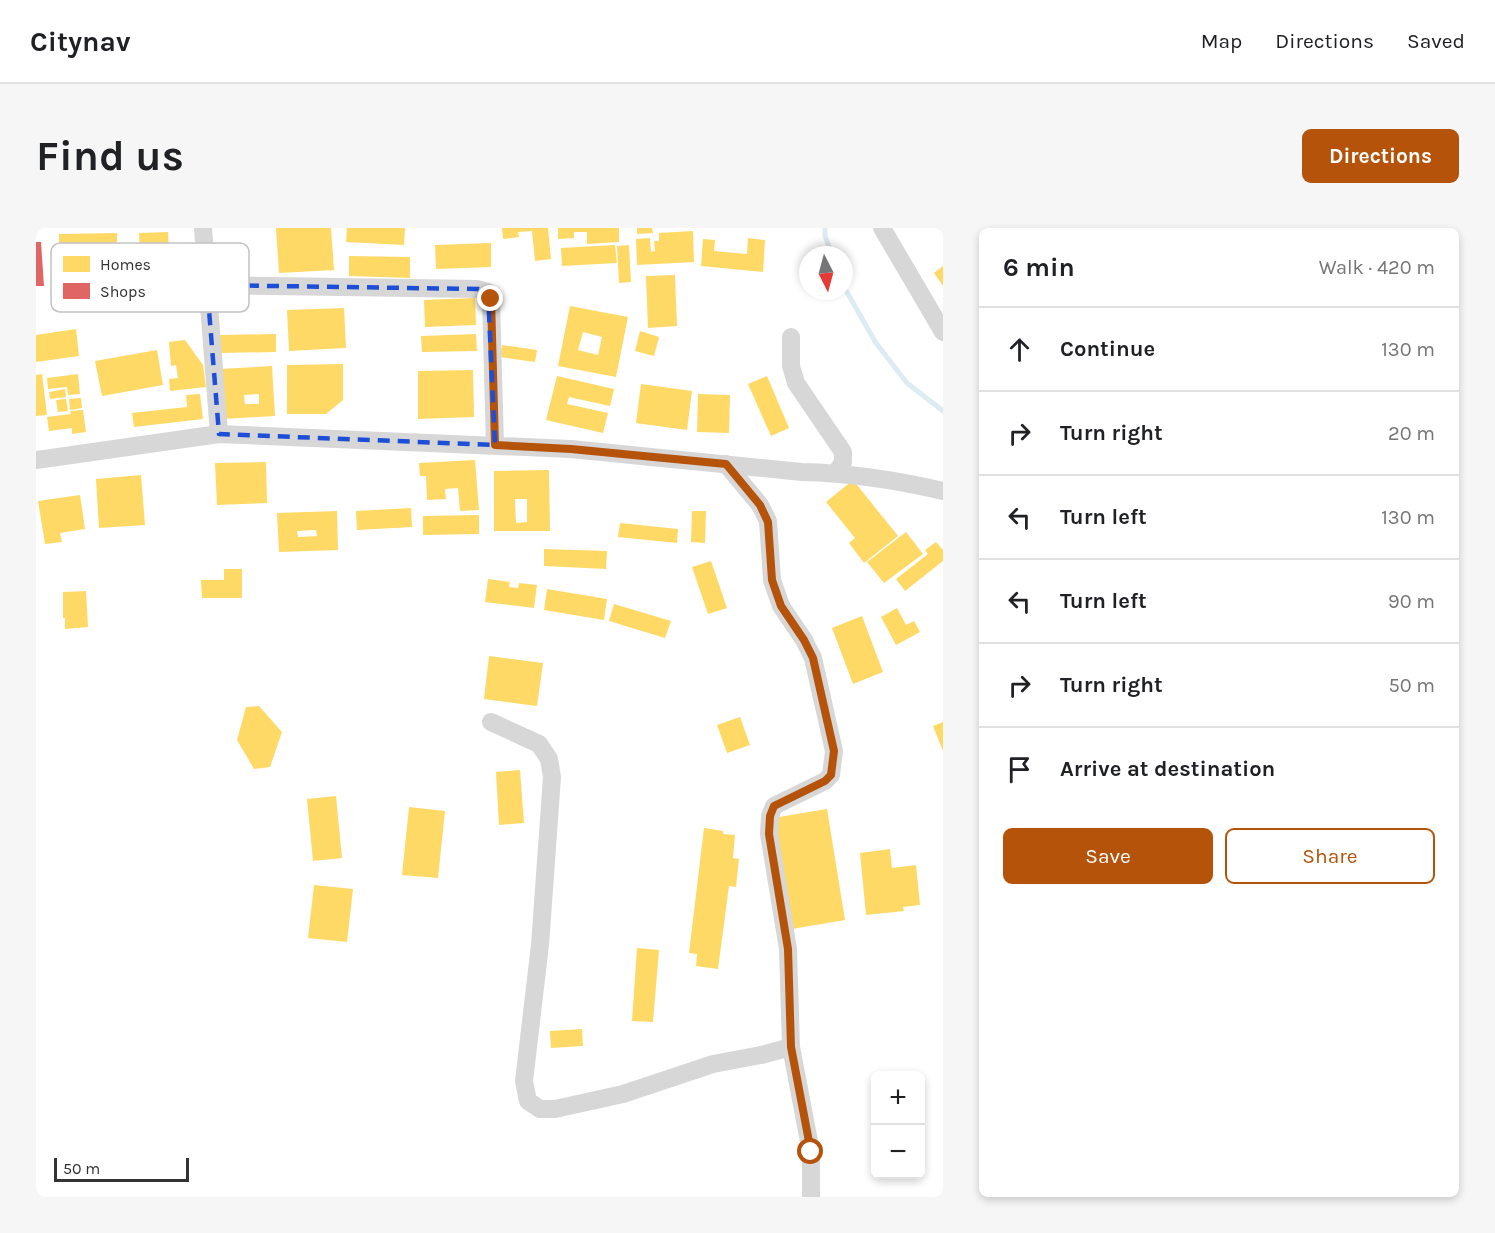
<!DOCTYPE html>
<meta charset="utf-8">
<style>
body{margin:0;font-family:Karla,sans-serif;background:#f6f6f6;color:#202124}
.controls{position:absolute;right:18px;bottom:18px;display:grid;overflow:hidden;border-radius:9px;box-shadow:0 3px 9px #0003}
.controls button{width:54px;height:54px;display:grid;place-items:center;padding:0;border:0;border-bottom:2px solid #e0e0e0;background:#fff;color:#202124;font:30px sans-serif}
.compass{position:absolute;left:763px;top:18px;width:54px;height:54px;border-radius:50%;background:#fff;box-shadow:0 3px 9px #0003;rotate:174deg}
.scale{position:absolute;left:18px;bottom:15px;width:135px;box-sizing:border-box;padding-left:6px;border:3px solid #333;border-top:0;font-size:16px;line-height:21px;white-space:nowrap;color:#333;-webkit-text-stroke:4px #fff;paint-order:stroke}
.stop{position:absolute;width:18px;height:18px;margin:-14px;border:4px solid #b45309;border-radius:50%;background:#fff}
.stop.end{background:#b45309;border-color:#fff;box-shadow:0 2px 6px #0008}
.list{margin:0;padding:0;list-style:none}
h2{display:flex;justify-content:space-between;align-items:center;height:78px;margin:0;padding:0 24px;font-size:26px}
h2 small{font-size:20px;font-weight:400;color:#757577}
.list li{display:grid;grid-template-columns:39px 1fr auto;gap:18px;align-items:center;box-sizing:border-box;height:84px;padding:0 24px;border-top:2px solid #e0e0e0}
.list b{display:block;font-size:22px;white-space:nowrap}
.list em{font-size:20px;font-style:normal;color:#757577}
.actions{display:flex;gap:12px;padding:18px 24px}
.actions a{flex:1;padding:14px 0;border:2px solid #b45309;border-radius:9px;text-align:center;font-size:21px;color:#b45309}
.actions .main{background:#b45309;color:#fff}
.icon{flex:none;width:33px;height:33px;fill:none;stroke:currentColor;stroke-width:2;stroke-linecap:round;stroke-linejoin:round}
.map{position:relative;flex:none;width:907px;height:969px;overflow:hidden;border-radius:9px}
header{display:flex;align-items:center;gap:36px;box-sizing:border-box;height:84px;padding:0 30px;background:#fff;border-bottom:2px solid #e0e0e0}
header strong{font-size:28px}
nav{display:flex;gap:33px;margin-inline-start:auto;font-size:21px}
.intro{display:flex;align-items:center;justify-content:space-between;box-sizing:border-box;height:144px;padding:0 36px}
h1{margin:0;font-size:42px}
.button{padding:15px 27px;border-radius:9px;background:#b45309;color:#fff;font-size:21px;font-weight:700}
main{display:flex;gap:36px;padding:0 36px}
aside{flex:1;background:#fff;border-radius:9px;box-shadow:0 3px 9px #0003}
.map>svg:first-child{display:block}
</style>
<header>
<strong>Citynav</strong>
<nav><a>Map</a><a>Directions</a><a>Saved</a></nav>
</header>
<div class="intro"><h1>Find us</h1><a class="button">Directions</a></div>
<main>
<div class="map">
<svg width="907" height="969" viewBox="0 0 907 969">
<rect width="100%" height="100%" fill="#fff"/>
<g fill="#ffd966" fill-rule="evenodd">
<polygon points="240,0 295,0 298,42 243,45"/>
<polygon points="311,0 369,0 368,17 310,14"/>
<polygon points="466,0 512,0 515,31 499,33 496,3 482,4 483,9 467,11"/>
<polygon points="522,0 583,0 583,14 551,16 551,4 538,4 538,10 522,11"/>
<polygon points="601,0 616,0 617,5 601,6"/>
<polygon points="657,3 658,34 601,37 600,11 614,10 615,24 619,23 618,13 623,13 623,5"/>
<polygon points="132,4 133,25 104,26 103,5"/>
<polygon points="81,5 81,24 23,25 23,6"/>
<polygon points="712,10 729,12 727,44 665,38 667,11 679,12 678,23 711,26"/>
<polygon points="455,15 455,39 400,41 399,17"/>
<polygon points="579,17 581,35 526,38 525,20"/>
<polygon points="593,17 595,54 583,55 581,18"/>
<polygon points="313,28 374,29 374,50 313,48"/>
<polygon points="907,38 907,58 898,45"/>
<polygon points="639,47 641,98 612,100 610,48"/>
<polygon points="439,70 440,97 389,99 388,72"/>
<path d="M 534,78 L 592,89 L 580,149 L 522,138 ZM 547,104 L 566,109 L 562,127 L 542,122 Z"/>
<polygon points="308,80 310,120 253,123 251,82"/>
<polygon points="40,101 43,128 0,134 0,107"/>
<polygon points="604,103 623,109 618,128 599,123"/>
<polygon points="240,106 240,124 184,125 184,107"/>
<polygon points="440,106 441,123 386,124 385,108"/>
<polygon points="149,112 167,137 170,159 134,163 133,151 142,150 140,137 135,138 133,114"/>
<polygon points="466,117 501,122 499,134 464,129"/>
<polygon points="121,122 127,157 66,168 59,133"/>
<polygon points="307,136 307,172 290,186 251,186 251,137"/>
<path d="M 236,138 L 239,188 L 187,191 L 184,141 ZM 223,166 L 223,176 L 209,176 L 208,167 Z"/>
<polygon points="437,142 438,189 382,191 382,143"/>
<polygon points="6,146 11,187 0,188 0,147"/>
<polygon points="42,146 44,166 32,167 31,159 12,161 11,150"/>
<polygon points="521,148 578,161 574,178 533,169 531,176 572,185 567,205 510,192"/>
<polygon points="731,148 753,200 735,208 712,156"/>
<polygon points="605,156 656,163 651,202 600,195"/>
<polygon points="29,161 30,169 14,171 13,164"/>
<polygon points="164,166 167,191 98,199 96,185 151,179 150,167"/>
<polygon points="662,166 694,167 693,205 661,204"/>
<polygon points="45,170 46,180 34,182 33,171"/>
<polygon points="30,171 32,183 22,184 20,172"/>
<polygon points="47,182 50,204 36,206 36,200 13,203 11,189 35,186 34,183"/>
<polygon points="439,232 443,282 424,283 422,260 409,261 410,271 391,272 390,248 384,248 383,235"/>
<polygon points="230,234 231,275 181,277 179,235"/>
<path d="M 513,242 L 514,303 L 458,303 L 458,243 ZM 479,271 L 491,271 L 491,294 L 480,295 Z"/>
<polygon points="105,247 109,297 63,300 60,251"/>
<polygon points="817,252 862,308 828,335 813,315 819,310 790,274"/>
<polygon points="44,267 49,301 24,305 26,314 9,316 2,273"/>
<polygon points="375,280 376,299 321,302 320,283"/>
<path d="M 301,283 L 302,322 L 243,324 L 241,285 ZM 280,302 L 281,308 L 262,309 L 261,303 Z"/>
<polygon points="656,283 670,283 669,315 655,314"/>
<polygon points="443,287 443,306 387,307 387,288"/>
<polygon points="584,295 642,301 641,315 582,309"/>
<polygon points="870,304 887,326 848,355 831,334"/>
<polygon points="900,314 907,322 907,333 869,363 860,351 892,326 889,322"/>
<polygon points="508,321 571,323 570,341 508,338"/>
<polygon points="675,333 691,380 672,386 656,339"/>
<polygon points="188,341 206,341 206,370 166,370 165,352 188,352"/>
<polygon points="452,351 474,354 473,359 482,360 483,355 501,357 498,380 449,374"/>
<polygon points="511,361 571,371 568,392 508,382"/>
<polygon points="50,363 52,399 29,401 29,390 27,390 27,364"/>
<polygon points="578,376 635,393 629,410 573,393"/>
<polygon points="861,380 870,397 878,393 884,404 860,417 845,389"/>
<polygon points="826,388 847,444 817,456 796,400"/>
<polygon points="453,428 507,435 501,478 448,471"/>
<polygon points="223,478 246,504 234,539 218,541 201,512 210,479"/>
<polygon points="704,489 714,517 691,525 681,497"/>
<polygon points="907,494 907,523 897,498"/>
<polygon points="484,542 488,595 463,597 460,544"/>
<polygon points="300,568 306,630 277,633 271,571"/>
<polygon points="373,579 409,583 402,650 366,647"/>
<polygon points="791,581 809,692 756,701 737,590"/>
<polygon points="668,600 687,603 687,606 699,607 697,630 703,631 700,659 693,658 682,741 660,738 661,726 653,725"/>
<polygon points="854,621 856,640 880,637 884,677 867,679 868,683 830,687 824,625"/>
<polygon points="278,657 317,661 311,714 272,710"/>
<polygon points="601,720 623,722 617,794 596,793"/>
<polygon points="546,801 547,818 515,820 514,803"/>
</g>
<polygon fill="#e06666" points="0,14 5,14 8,58 0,58"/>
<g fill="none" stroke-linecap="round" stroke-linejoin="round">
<g stroke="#ddebf3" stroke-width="5">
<polyline points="789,0 789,8 796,27"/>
<polyline points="808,59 840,115 871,155 907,183"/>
</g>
<g stroke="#d7d7d7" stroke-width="18">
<polyline points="167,0 183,206"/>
<polyline points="846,0 907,104"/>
<polyline points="41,75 171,57 442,61 452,64 455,71 459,217"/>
<polyline points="755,109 755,138 760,155 807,224 807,234 800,245"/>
<path d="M 0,232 L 183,206 L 535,221 L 766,244 C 814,245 860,252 907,263"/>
<polyline points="455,494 503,516 513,531 516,549 504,717 488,853 492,873 504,881 519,881 587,866 677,836 725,827 755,819 752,721 733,606 734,588 738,578 789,553 795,547 798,523 777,430 768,412 745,378 736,352 732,293 724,277 690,236"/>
<polyline points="755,819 775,924 775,969"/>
</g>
</g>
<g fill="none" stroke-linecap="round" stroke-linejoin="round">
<polyline stroke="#b45309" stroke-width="8" points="455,71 459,217 535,221 690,236 724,277 732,294 736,352 745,378 768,412 777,430 798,523 795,547 789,553 738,578 734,588 733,606 752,721 755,819 775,924"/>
</g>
<path fill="none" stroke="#1d4ed8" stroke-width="4.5" stroke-dasharray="12 8" stroke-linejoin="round" d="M 171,57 L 442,61 L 452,64 L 459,217 L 183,206 Z"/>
<rect x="15" y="15" width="198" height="69" rx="9" fill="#fff" stroke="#c2c2c2" stroke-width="1.5"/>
<rect x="27" y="28" width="27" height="16" fill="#ffd966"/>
<rect x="27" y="55" width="27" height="16" fill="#e06666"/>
<g font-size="16" fill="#333">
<text x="64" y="42">Homes</text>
<text x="64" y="69">Shops</text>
</g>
</svg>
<div class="controls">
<button>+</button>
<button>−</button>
</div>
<svg class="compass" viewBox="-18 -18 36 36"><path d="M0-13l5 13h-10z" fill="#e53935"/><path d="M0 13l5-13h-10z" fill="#757577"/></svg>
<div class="scale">50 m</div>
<div class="stop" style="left:775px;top:924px"></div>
<div class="stop end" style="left:455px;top:71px"></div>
</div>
<aside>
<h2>6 min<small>Walk · 420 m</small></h2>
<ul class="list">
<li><svg class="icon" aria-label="ahead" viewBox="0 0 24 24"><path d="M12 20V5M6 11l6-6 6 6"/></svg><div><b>Continue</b></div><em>130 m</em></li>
<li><svg class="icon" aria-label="right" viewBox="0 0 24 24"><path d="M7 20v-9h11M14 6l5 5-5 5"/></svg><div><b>Turn right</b></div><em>20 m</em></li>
<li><svg class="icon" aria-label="left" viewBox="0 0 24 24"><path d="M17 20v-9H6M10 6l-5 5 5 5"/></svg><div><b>Turn left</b></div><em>130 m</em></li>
<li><svg class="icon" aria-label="left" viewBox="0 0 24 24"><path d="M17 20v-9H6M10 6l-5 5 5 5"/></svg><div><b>Turn left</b></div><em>90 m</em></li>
<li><svg class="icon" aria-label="right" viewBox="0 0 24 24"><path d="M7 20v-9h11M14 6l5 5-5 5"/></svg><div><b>Turn right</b></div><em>50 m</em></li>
<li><svg class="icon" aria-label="arrive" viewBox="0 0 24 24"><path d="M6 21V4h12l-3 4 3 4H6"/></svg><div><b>Arrive at destination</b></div></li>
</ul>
<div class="actions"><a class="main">Save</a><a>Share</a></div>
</aside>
</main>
